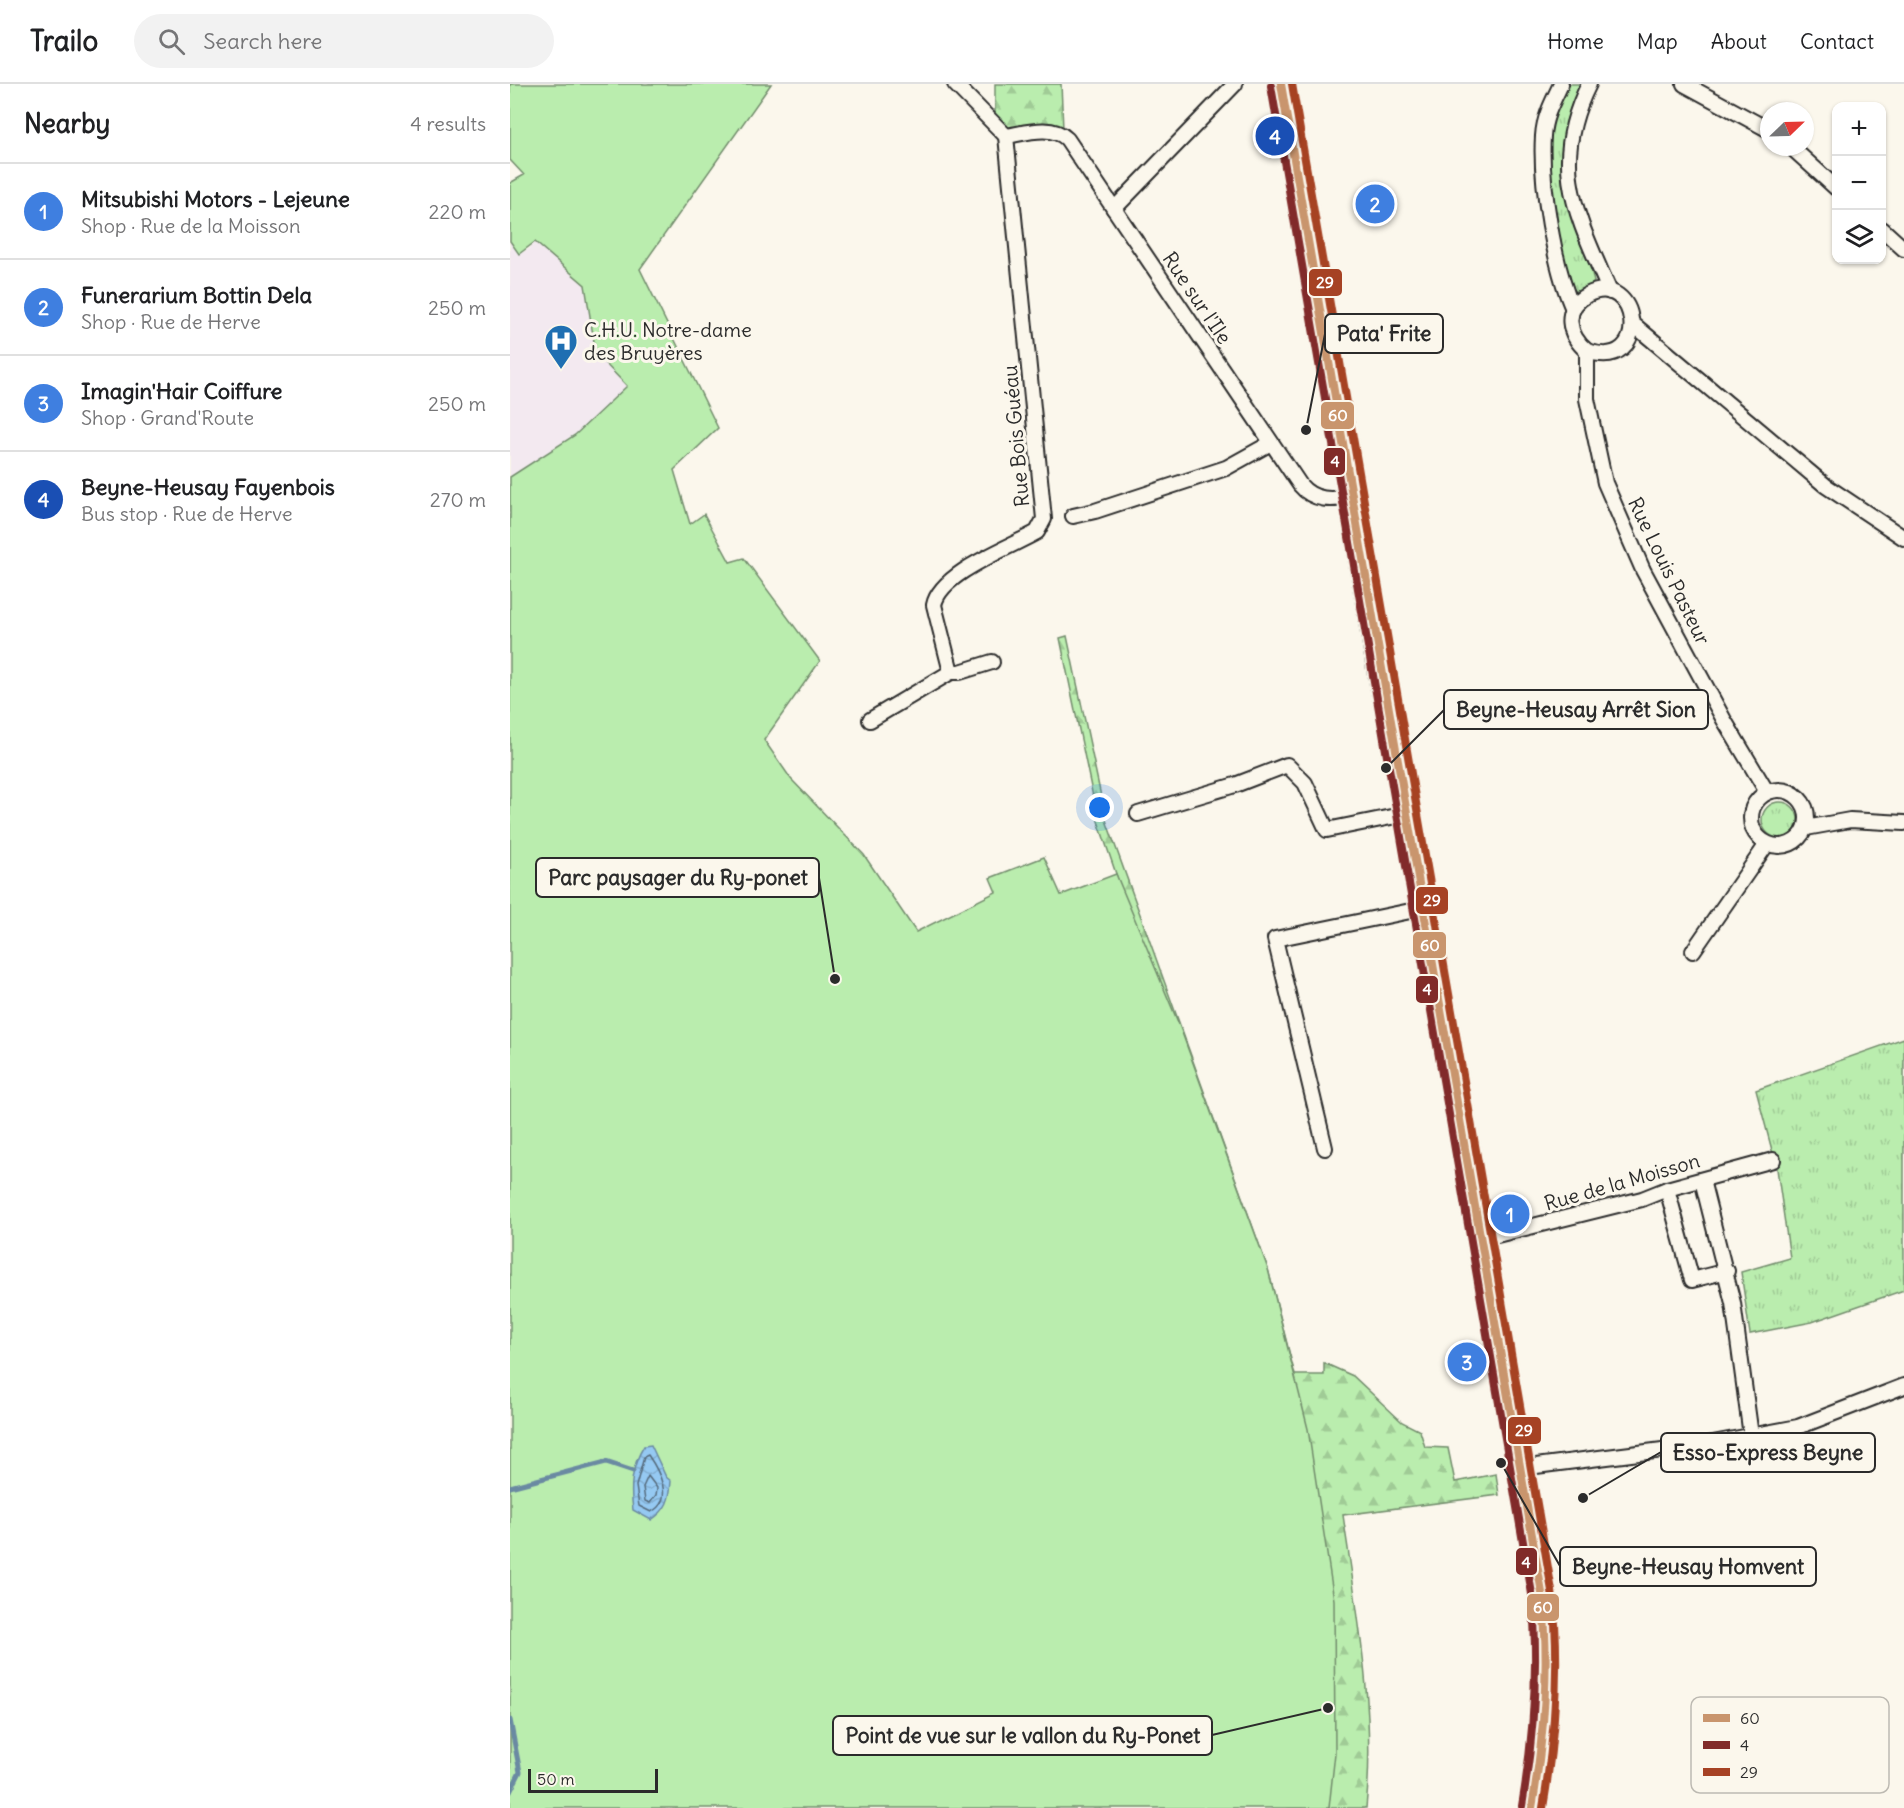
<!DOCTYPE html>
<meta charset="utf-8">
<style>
body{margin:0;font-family:Delius,sans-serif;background:#f2f2f2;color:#202124}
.controls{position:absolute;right:18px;top:18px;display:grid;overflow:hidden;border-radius:12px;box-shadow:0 2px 4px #0004}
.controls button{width:54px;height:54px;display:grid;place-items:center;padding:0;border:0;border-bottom:2px solid #e0e0e0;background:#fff;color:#202124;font:30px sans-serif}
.compass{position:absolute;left:1250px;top:18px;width:54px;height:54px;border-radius:50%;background:#fff;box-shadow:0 2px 4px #0004;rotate:67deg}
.scale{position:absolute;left:18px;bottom:15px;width:130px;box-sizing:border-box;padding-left:6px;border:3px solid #2b2b2b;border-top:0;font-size:16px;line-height:21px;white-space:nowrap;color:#2b2b2b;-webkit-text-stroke:4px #fbf7ec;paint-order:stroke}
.you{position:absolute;left:590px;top:724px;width:21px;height:21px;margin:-15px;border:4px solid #fff;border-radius:50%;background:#1a73e8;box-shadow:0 0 0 9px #1a73e833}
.badge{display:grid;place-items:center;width:39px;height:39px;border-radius:50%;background:#111827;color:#fff;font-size:20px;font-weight:700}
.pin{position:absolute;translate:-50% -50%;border:3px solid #fff;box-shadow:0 2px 6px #0006}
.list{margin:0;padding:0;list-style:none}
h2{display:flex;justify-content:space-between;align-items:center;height:78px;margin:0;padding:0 24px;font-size:26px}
h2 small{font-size:20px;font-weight:400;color:#757577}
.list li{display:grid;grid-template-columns:39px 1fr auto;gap:18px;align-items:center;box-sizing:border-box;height:96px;padding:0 24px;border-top:2px solid #e0e0e0}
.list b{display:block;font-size:22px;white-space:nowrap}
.list p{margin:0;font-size:20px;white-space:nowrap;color:#757577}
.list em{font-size:20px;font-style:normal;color:#757577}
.icon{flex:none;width:33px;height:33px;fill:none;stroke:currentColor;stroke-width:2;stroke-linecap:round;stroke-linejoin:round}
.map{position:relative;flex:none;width:1394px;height:1724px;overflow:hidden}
header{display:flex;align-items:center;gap:36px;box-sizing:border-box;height:84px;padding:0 30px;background:#fff;border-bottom:2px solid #e0e0e0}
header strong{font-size:28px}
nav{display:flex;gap:33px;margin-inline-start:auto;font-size:21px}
.search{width:420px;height:54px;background:#f2f2f2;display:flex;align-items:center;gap:15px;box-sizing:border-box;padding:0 21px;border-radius:33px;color:#757577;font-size:22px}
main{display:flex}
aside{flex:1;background:#fff}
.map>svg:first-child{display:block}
</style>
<header>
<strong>Trailo</strong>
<div class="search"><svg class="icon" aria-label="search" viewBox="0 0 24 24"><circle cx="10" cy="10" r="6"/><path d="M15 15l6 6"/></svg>Search here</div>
<nav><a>Home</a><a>Map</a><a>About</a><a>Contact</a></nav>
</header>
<main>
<aside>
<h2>Nearby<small>4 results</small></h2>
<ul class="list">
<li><span class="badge" style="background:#3f7fe0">1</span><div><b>Mitsubishi Motors - Lejeune</b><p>Shop · Rue de la Moisson</p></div><em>220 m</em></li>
<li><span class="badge" style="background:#3f7fe0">2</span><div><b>Funerarium Bottin Dela</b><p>Shop · Rue de Herve</p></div><em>250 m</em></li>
<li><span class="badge" style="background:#3f7fe0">3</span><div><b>Imagin'Hair Coiffure</b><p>Shop · Grand'Route</p></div><em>250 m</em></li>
<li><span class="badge" style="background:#1a4fb4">4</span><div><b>Beyne-Heusay Fayenbois</b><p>Bus stop · Rue de Herve</p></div><em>270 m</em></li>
</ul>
</aside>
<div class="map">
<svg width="1394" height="1724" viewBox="0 0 1394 1724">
<defs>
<pattern id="grass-tufts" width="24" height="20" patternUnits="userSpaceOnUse" patternTransform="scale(1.5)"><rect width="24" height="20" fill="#baedae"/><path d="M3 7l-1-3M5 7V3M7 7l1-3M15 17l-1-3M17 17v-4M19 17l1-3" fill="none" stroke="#a0cb96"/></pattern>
<pattern id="forest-firs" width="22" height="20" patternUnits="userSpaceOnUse" patternTransform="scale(1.5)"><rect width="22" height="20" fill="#baedae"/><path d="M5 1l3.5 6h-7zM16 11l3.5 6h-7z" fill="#a0cb96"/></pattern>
<pattern id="water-waves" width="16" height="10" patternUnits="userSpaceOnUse" patternTransform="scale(1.5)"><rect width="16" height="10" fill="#95c9f2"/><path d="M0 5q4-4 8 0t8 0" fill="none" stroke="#81add0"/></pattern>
</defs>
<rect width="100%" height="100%" fill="#fbf7ec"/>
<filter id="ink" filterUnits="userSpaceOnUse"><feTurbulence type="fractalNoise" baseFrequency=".0167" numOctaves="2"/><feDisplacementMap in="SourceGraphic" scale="12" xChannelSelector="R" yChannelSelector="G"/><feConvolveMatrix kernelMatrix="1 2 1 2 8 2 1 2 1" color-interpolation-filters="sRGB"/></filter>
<g filter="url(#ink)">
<polygon fill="#f3e9f0" points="0,157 9,170 19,165 25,158 75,201 86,270 117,302 65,351 0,393"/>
<g fill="url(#grass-tufts)" stroke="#728c6c" stroke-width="1.5">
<path d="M 1059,0 L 1072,0 C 1034,61 1061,128 1082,189 L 1084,198 L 1074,207 L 1066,207 L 1060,202 C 1050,153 1030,93 1041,43 C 1045,28 1052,13 1059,0 Z"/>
<circle cx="1270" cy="736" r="18"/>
<polygon points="1394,954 1394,1206 1302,1238 1240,1250 1231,1188 1280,1174 1267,1085 1246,1006"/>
</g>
<g fill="url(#forest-firs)" stroke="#728c6c" stroke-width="1.5">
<polygon points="485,0 551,0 553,45 485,50"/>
<path d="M 557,552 L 596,736 L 758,1185 L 785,1291 L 814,1291 L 814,1279 L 843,1292 L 892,1338 L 910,1347 L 915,1363 L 938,1364 L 945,1398 L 986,1390 L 989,1411 L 833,1431 C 847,1528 866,1626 856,1724 L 778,1724 L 736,1171 L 588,737 L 550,554 Z"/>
</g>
<polygon fill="#baedae" stroke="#728c6c" stroke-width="1.5" points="0,0 261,0 130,185 208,344 164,386 180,440 194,430 220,478 234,474 310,577 254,656 281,695 354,771 406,848 486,808 480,794 534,773 551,811 606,790 670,943 758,1185 798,1345 824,1516 825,1669 819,1724 0,1724 0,393 65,351 117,302 86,270 75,201 25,158 9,170 0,157 0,99 14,91 0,76"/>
<path fill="url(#water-waves)" stroke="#6b8aa2" stroke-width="1.5" d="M 141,1361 L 156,1393 L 161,1397 C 160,1415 157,1426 141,1436 L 123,1426 C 120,1403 121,1383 134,1362 Z"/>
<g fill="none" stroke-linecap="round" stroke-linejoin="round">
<g stroke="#556a7b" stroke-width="1.5">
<path d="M 138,1371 C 149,1387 165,1416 141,1428 L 129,1422 L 126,1402 L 134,1373 Z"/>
<polygon points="138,1392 147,1404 146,1411 140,1419 135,1417 133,1403"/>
</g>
<g stroke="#6b8aa2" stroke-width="5">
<polyline points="0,1403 96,1378 123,1387"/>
<polyline points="0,1636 10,1688 0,1708"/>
</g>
<defs>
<g id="street">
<polyline points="445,0 496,52"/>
<path d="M 1051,0 C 1043,17 1034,33 1033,52 C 1030,98 1044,183 1063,225"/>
<path d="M 1079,0 C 1038,82 1067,131 1100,208"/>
<polyline points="1174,0 1259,46"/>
<path d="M 496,52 C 515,49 542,40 557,55 L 790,401 C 804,418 822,416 842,413"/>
<polyline points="1281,63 1326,104"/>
<polyline points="604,125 725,0"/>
<polyline points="1372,145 1394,165"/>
<polyline points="1123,240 1316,402 1394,454"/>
<path d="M 1077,267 C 1144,289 1128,184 1077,211 C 1052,224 1058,252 1077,267 L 1077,315 L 1095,399 L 1133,486 L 1214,636 L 1257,708"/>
<polyline points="563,432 585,427 716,384 761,359"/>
<polyline points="441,588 450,588 482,578"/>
<path d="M 360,636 L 441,588 L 424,521 C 430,489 499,464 527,448 L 534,435 L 496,52"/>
<circle cx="1269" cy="734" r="28"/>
<polyline points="628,730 725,701 777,681 795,699 817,746 896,730"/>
<polyline points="1296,744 1340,736 1394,739"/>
<polyline points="1183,867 1257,760"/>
<polyline points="815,1064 765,855 915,824"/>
<polyline points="1192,1096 1223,1219 1241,1352"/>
<polyline points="1157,1105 1182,1196 1217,1187"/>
<polyline points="971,1155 1132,1115 1157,1105 1263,1076"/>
<polyline points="1010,1384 1192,1361 1288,1343 1394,1302"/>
</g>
<path id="primary" d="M 771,0 L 869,582 L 915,824 L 1032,1509 C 1042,1582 1035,1651 1022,1724"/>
</defs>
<use href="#street" stroke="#2b2b2b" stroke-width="18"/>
<use href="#primary" stroke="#2b2b2b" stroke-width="27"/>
<use href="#street" stroke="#fbf7ec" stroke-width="14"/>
<use href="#primary" stroke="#fbf7ec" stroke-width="22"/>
<defs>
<path id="bus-1" d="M 771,0 C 856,503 946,1006 1032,1509 C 1040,1582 1034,1652 1022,1724"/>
<path id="bus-2" d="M 761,2 C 845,505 936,1007 1022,1510 C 1029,1582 1024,1651 1012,1722"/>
<path id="bus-3" d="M 782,0 C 866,503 956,1005 1042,1507 C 1051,1580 1045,1652 1033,1724"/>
</defs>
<use href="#bus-1" stroke="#fbf7ec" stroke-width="12"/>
<use href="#bus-2" stroke="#fbf7ec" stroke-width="12"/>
<use href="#bus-3" stroke="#fbf7ec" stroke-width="12"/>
<use href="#bus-1" stroke="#c9956d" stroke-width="8"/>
<use href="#bus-2" stroke="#812b29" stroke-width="8"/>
<use href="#bus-3" stroke="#a64224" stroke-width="8"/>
</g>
</g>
<defs>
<symbol id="hospital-pin" viewBox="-11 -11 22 30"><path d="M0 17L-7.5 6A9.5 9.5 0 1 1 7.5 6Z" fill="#1f6fb2" stroke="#fbf7ec"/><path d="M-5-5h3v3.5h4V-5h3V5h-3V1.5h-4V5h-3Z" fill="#fff"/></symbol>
</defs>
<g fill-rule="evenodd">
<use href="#hospital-pin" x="32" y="238" width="38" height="52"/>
</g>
<g text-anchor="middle" stroke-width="6" stroke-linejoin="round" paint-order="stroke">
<g font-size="20" fill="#2b2b2b" stroke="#fbf7ec">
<text transform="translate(687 214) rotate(56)" y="7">Rue sur l'Ile</text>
<text transform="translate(506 352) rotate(-95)" y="7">Rue Bois Guéau</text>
<text transform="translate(1159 487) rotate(64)" y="7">Rue Louis Pasteur</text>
<text transform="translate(1112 1098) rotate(-16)" y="7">Rue de la Moisson</text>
</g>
<g font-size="20" fill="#2b2b2b" stroke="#fbf7ec" text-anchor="start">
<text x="74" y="253">C.H.U. Notre-dame<tspan x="74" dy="23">des Bruyères</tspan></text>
</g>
</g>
<rect x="1181" y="1613" width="198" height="96" rx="9" fill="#fbf7ec" stroke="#bdbab2" stroke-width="1.5"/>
<rect x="1193" y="1630" width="27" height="8" fill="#c9956d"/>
<rect x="1193" y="1657" width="27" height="8" fill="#812b29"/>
<rect x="1193" y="1684" width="27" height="8" fill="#a64224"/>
<g font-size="16" fill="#2b2b2b">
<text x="1230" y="1640">60</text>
<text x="1230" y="1667">4</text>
<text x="1230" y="1694">29</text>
</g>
<path fill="none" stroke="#2b2b2b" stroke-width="2" d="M796 346L815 250M876 684L934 626M325 895L309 794M1073 1414L1151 1368M991 1379L1050 1482M818 1624L702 1651"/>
<g fill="#2b2b2b" stroke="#fbf7ec" stroke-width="2">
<circle cx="796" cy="346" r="6"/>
<circle cx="876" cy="684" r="6"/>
<circle cx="325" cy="895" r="6"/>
<circle cx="1073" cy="1414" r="6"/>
<circle cx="991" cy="1379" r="6"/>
<circle cx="818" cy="1624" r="6"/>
</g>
<g fill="#fbf7ec" stroke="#2b2b2b" stroke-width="2">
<rect x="815" y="230" width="118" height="39" rx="6"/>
<rect x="934" y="606" width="264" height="39" rx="6"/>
<rect x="26" y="774" width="283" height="39" rx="6"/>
<rect x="1151" y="1349" width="214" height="39" rx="6"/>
<rect x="1050" y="1463" width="256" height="39" rx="6"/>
<rect x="323" y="1632" width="379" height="39" rx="6"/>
</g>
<g font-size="21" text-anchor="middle" font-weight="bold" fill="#2b2b2b">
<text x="874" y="257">Pata' Frite</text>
<text x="1066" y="633">Beyne-Heusay Arrêt Sion</text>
<text x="168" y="801">Parc paysager du Ry-ponet</text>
<text x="1258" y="1376">Esso-Express Beyne</text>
<text x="1178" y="1490">Beyne-Heusay Homvent</text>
<text x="513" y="1659">Point de vue sur le vallon du Ry-Ponet</text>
</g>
<g stroke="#fbf7ec" stroke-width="2">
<rect x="798" y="184" width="35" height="29" rx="6" fill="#a64224"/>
<rect x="810" y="317" width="35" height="29" rx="6" fill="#c9956d"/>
<rect x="813" y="363" width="23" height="29" rx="6" fill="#812b29"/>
<rect x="905" y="802" width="34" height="29" rx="6" fill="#a64224"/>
<rect x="902" y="847" width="35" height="28" rx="6" fill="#c9956d"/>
<rect x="905" y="891" width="24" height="29" rx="6" fill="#812b29"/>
<rect x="997" y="1332" width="35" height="29" rx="6" fill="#a64224"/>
<rect x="1005" y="1463" width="23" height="29" rx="6" fill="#812b29"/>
<rect x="1016" y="1509" width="34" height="29" rx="6" fill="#c9956d"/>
</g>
<g font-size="16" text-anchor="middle" font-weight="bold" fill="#fff">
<text x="815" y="204">29</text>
<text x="828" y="337">60</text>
<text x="825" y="383">4</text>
<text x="922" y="822">29</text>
<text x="920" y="867">60</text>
<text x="917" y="911">4</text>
<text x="1014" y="1352">29</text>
<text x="1016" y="1484">4</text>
<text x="1033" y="1529">60</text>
</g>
</svg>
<div class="controls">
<button>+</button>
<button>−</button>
<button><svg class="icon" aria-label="layers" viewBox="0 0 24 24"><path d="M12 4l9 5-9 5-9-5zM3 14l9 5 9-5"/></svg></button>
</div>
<svg class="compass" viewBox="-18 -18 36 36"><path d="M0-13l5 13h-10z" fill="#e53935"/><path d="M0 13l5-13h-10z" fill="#757577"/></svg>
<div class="scale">50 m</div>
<div class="you"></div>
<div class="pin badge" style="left:1000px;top:1130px;background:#3f7fe0">1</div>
<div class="pin badge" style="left:865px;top:120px;background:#3f7fe0">2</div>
<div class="pin badge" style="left:957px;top:1278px;background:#3f7fe0">3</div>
<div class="pin badge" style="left:765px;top:52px;background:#1a4fb4">4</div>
</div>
</main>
